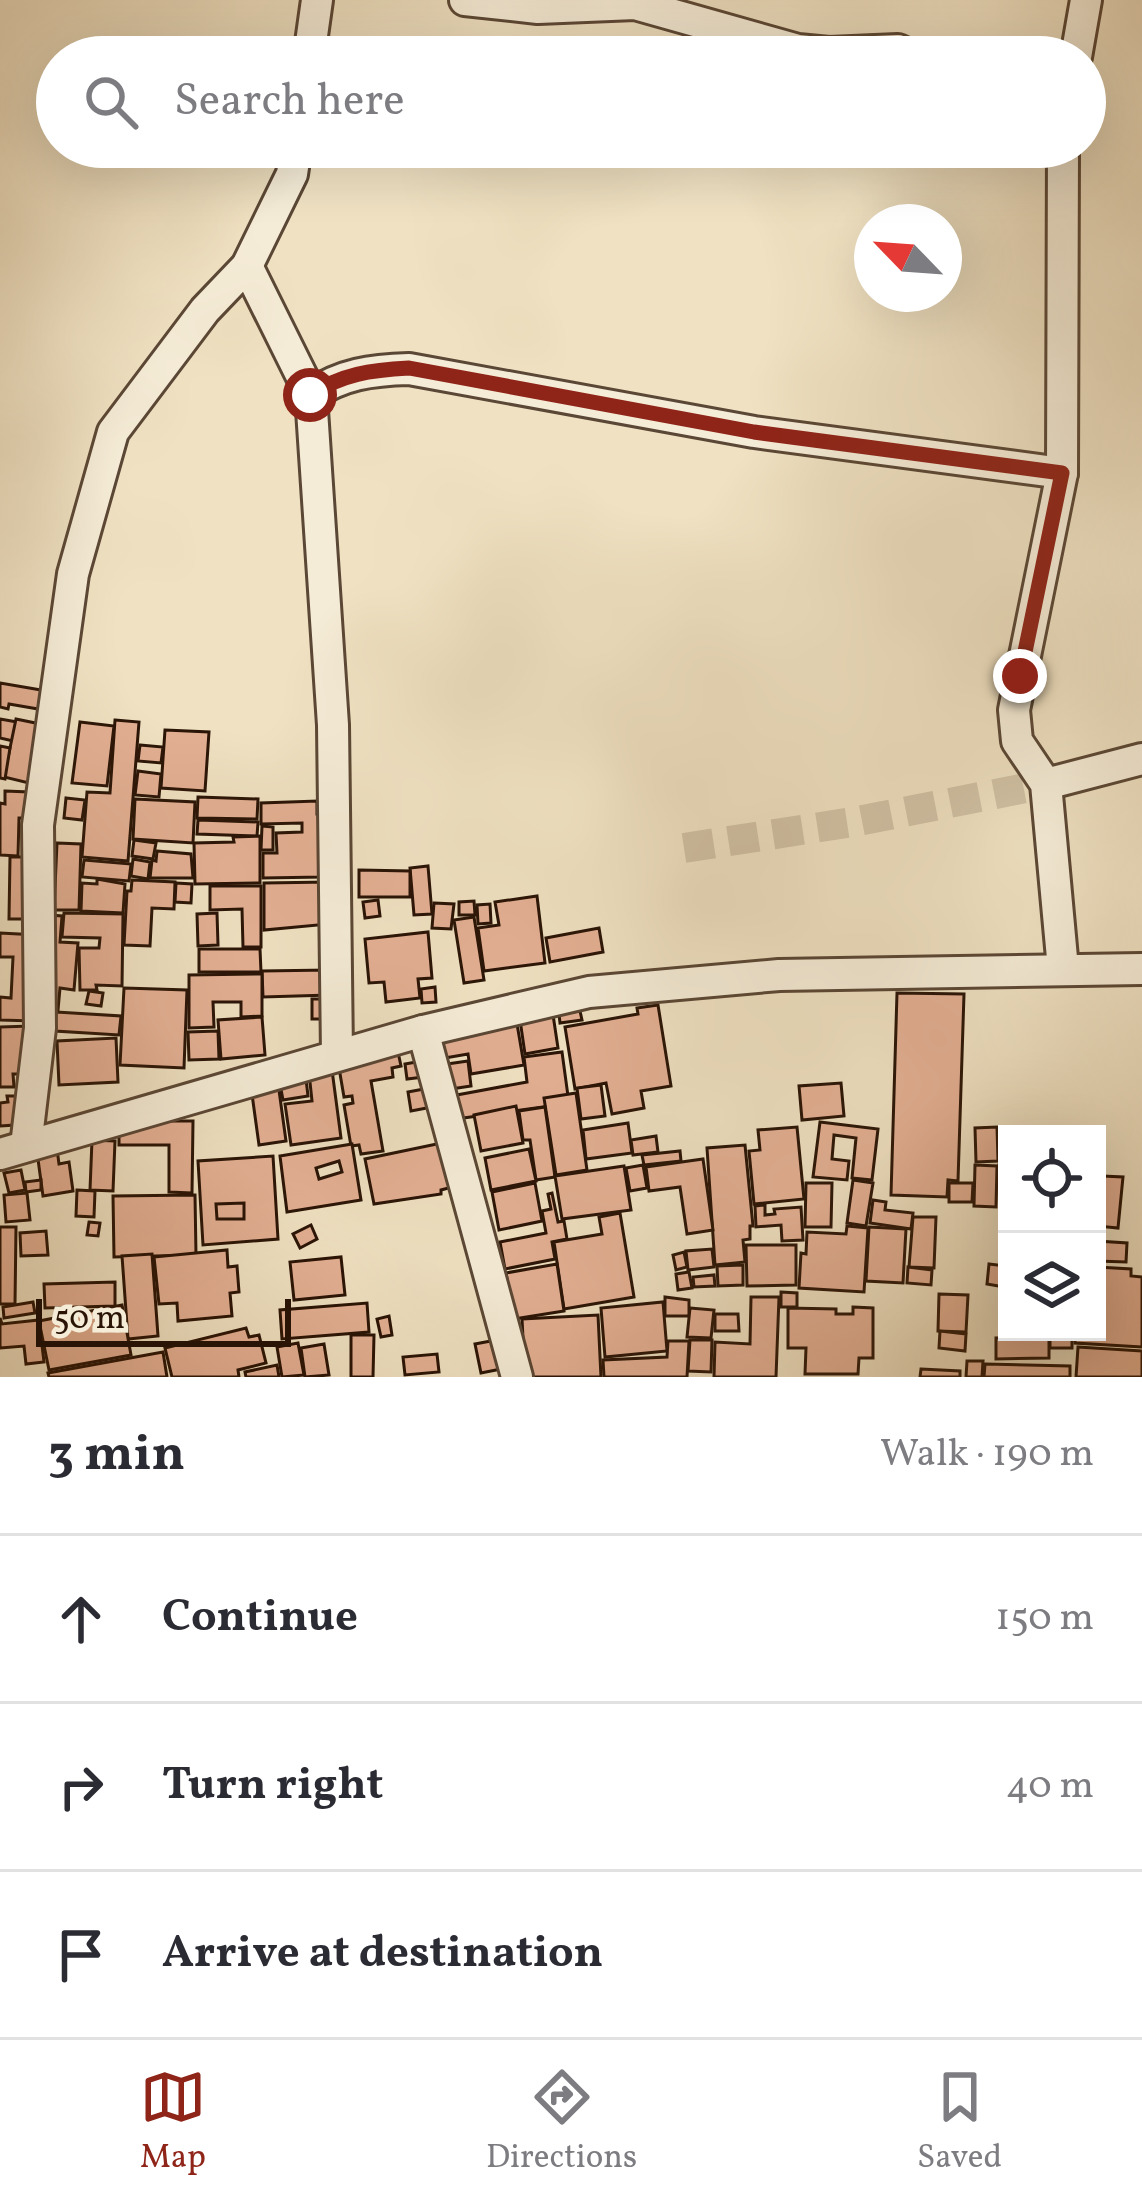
<!DOCTYPE html>
<meta charset="utf-8">
<style>
body{margin:0;font-family:Vollkorn,serif;background:#f7f7f7;color:#2b2b33}
.controls{position:absolute;right:36px;bottom:36px;display:grid;overflow:hidden;border-radius:0px;box-shadow:0 12px 48px #0002}
.controls button{width:108px;height:108px;display:grid;place-items:center;padding:0;border:0;border-bottom:3px solid #e1e1e2;background:#fff;color:#2b2b33;font:60px sans-serif}
.compass{position:absolute;left:854px;top:204px;width:108px;height:108px;border-radius:50%;background:#fff;box-shadow:0 12px 48px #0002;rotate:295deg}
.scale{position:absolute;left:36px;bottom:30px;width:255px;box-sizing:border-box;padding-left:12px;border:6px solid #2a1406;border-top:0;font-size:33px;line-height:42px;white-space:nowrap;color:#2a1406;-webkit-text-stroke:9px #f5ecd7;paint-order:stroke}
.stop{position:absolute;width:36px;height:36px;margin:-27px;border:9px solid #8f2418;border-radius:50%;background:#fff}
.stop.end{background:#8f2418;border-color:#fff;box-shadow:0 3px 12px #0008}
.list{margin:0;padding:0;list-style:none}
h2{display:flex;justify-content:space-between;align-items:center;height:156px;margin:0;padding:0 48px;font-size:51px}
h2 small{font-size:39px;font-weight:400;color:#7c7c81}
.list li{display:grid;grid-template-columns:78px 1fr auto;gap:36px;align-items:center;box-sizing:border-box;height:168px;padding:0 48px;border-top:3px solid #e1e1e2}
.list b{display:block;font-size:45px;white-space:nowrap}
.list em{font-size:39px;font-style:normal;color:#7c7c81}
.icon{flex:none;width:66px;height:66px;fill:none;stroke:currentColor;stroke-width:2;stroke-linecap:round;stroke-linejoin:round}
.map{position:relative;flex:none;width:1142px;height:1377px;overflow:hidden}
.search{position:absolute;background:#fff;box-shadow:0 12px 48px #0002;left:36px;right:36px;top:36px;height:132px;display:flex;align-items:center;gap:30px;box-sizing:border-box;padding:0 42px;border-radius:66px;color:#7c7c81;font-size:45px}
.sheet{height:660px;background:#fff}
nav{display:flex;justify-content:space-around;align-items:center;box-sizing:border-box;height:168px;border-top:3px solid #e1e1e2;background:#fff;font-size:33px;color:#7c7c81}
nav a{display:grid;justify-items:center;gap:6px}
nav .on{color:#8f2418}
.map>svg:first-child{display:block}
</style>
<div class="map">
<svg width="1142" height="1377" viewBox="0 0 1142 1377">
<rect width="100%" height="100%" fill="#efe1c2"/>
<filter id="stains"><feTurbulence type="fractalNoise" baseFrequency=".00167" numOctaves="4"/><feColorMatrix values="0 0 0 0 .2 0 0 0 0 .09 0 0 0 0 .02 0 0 0 .5 -.17"/></filter>
<radialGradient id="worn" r=".72"><stop offset=".6" stop-color="#630" stop-opacity="0"/><stop offset="1" stop-color="#630" stop-opacity=".3"/></radialGradient>
<g fill="#e3af93" stroke="#2a1406" stroke-width="3" fill-rule="evenodd">
<polygon points="0,683 41,690 38,709 9,704 8,709 0,707"/>
<polygon points="0,719 17,722 13,741 0,738"/>
<polygon points="16,719 50,726 37,785 4,777"/>
<polygon points="115,720 139,722 128,861 82,857 87,792 110,793"/>
<polygon points="80,722 114,726 107,786 72,783"/>
<polygon points="165,730 209,732 205,791 161,788"/>
<polygon points="140,745 163,747 161,763 138,761"/>
<polygon points="0,746 10,748 5,779 0,778"/>
<polygon points="138,771 161,774 159,797 135,795"/>
<polygon points="5,791 29,792 28,818 19,818 18,856 0,855 0,803 5,804"/>
<polygon points="198,797 258,799 257,819 197,818"/>
<polygon points="66,798 85,800 82,820 64,818"/>
<polygon points="135,799 195,802 193,843 133,839"/>
<polygon points="317,801 317,814 324,814 322,877 263,878 263,853 277,853 276,833 302,832 302,823 261,824 261,803"/>
<polygon points="198,820 258,822 257,836 197,834"/>
<polygon points="262,826 273,827 273,850 261,850"/>
<polygon points="260,836 260,883 195,884 194,843 234,842 233,837"/>
<polygon points="134,840 156,843 153,859 132,856"/>
<polygon points="57,843 81,844 79,910 54,910"/>
<polygon points="157,851 191,854 193,878 150,878 152,860 156,861"/>
<polygon points="10,857 37,857 36,919 9,919"/>
<polygon points="133,859 150,862 148,879 131,876"/>
<polygon points="84,860 131,864 129,881 82,877"/>
<polygon points="428,866 432,914 414,915 410,868"/>
<polygon points="359,870 410,871 410,897 359,897"/>
<polygon points="97,879 125,884 123,913 81,911 82,883 97,884"/>
<polygon points="132,880 175,882 174,909 152,908 150,946 124,945 127,891 131,891"/>
<polygon points="329,882 329,924 264,930 264,883"/>
<polygon points="176,883 192,884 191,903 175,902"/>
<polygon points="210,886 261,886 261,947 243,947 242,909 210,910"/>
<polygon points="537,896 545,963 484,971 478,928 499,925 495,902"/>
<polygon points="378,900 380,916 365,918 363,902"/>
<polygon points="474,901 475,915 459,915 459,902"/>
<polygon points="434,903 454,904 451,929 432,928"/>
<polygon points="490,904 491,923 478,924 477,905"/>
<polygon points="64,913 123,914 122,986 96,985 97,990 80,990 79,948 99,948 100,938 62,937"/>
<polygon points="217,913 218,945 198,946 197,914"/>
<polygon points="49,915 62,916 60,942 78,943 74,990 60,988 58,1010 54,1010"/>
<polygon points="474,917 484,980 464,983 454,920"/>
<polygon points="599,928 603,952 550,962 546,938"/>
<polygon points="428,932 432,978 418,979 420,998 386,1002 384,982 369,983 365,939"/>
<polygon points="0,933 37,935 33,1021 0,1020 0,997 11,998 13,957 0,957"/>
<polygon points="199,949 260,949 261,972 199,972"/>
<polygon points="329,970 330,995 263,997 262,971"/>
<polygon points="262,974 262,1016 241,1017 241,1002 213,1002 214,1027 189,1028 189,975"/>
<polygon points="435,987 436,1002 422,1003 421,989"/>
<polygon points="124,988 187,990 184,1068 120,1065"/>
<polygon points="89,991 103,993 101,1006 86,1004"/>
<polygon points="897,993 964,994 958,1181 948,1180 947,1197 891,1195"/>
<rect x="312" y="999" width="19" height="20"/>
<polygon points="658,1005 671,1086 641,1091 644,1108 612,1114 606,1083 575,1089 565,1027 638,1014 637,1008"/>
<polygon points="552,1008 558,1048 525,1054 519,1013"/>
<polygon points="580,1011 582,1020 560,1023 559,1014"/>
<polygon points="56,1012 121,1016 119,1035 55,1031"/>
<polygon points="262,1017 265,1055 221,1059 218,1020"/>
<polygon points="516,1018 524,1065 471,1074 468,1054 445,1058 441,1031"/>
<polygon points="31,1026 23,1074 13,1074 14,1087 0,1087 0,1027"/>
<polygon points="218,1031 219,1059 189,1060 188,1032"/>
<polygon points="116,1038 118,1082 59,1085 57,1041"/>
<polygon points="398,1052 401,1066 392,1068 393,1077 371,1081 383,1151 361,1154 359,1145 351,1146 344,1105 353,1103 352,1096 344,1097 338,1062"/>
<polygon points="562,1052 568,1096 564,1097 565,1104 449,1120 446,1097 527,1082 524,1057"/>
<polygon points="422,1061 424,1077 407,1079 405,1064"/>
<polygon points="468,1061 471,1086 451,1089 447,1064"/>
<polygon points="332,1070 341,1138 291,1145 285,1104 312,1101 309,1073"/>
<polygon points="306,1079 308,1096 283,1100 280,1084"/>
<polygon points="278,1083 286,1141 259,1145 251,1087"/>
<polygon points="841,1083 844,1116 802,1120 799,1086"/>
<polygon points="601,1085 605,1116 581,1119 577,1088"/>
<polygon points="429,1088 432,1107 411,1111 408,1092"/>
<polygon points="576,1093 587,1170 556,1175 544,1098"/>
<polygon points="7,1096 23,1096 24,1112 14,1113 15,1125 0,1126 0,1103 8,1102"/>
<polygon points="516,1106 523,1143 481,1151 474,1115"/>
<polygon points="545,1107 555,1177 536,1180 530,1140 523,1140 519,1111"/>
<polygon points="119,1121 193,1121 192,1193 169,1192 169,1145 119,1145"/>
<polygon points="820,1122 878,1129 872,1180 852,1178 856,1138 834,1135 832,1159 849,1161 847,1180 813,1177"/>
<polygon points="628,1123 632,1153 586,1159 583,1130"/>
<polygon points="797,1127 804,1199 754,1204 749,1151 760,1150 758,1130"/>
<polygon points="997,1127 998,1161 976,1162 975,1128"/>
<polygon points="1005,1129 1057,1131 1057,1134 1007,1134 1007,1161 1004,1161"/>
<polygon points="656,1136 658,1152 633,1155 631,1140"/>
<polygon points="92,1140 115,1141 113,1191 90,1190"/>
<polygon points="451,1141 460,1185 441,1190 441,1194 374,1204 365,1159"/>
<path d="M 352,1144 L 361,1200 L 287,1212 L 280,1156 ZM 339,1161 L 342,1172 L 319,1179 L 316,1168 Z"/>
<polygon points="745,1145 753,1226 750,1226 750,1239 743,1240 745,1262 715,1265 707,1148"/>
<polygon points="57,1149 59,1164 69,1162 73,1191 43,1196 37,1152"/>
<polygon points="529,1149 536,1181 491,1190 485,1158"/>
<polygon points="680,1151 681,1161 644,1165 642,1155"/>
<polygon points="273,1156 278,1239 203,1245 198,1161"/>
<polygon points="703,1159 713,1230 687,1234 680,1187 649,1191 646,1167"/>
<polygon points="643,1165 647,1188 630,1191 626,1168"/>
<polygon points="975,1165 997,1166 996,1207 974,1206"/>
<polygon points="999,1165 1007,1166 1007,1183 999,1183"/>
<polygon points="624,1166 631,1210 562,1219 555,1176"/>
<polygon points="21,1170 25,1190 9,1193 4,1173"/>
<polygon points="1102,1176 1123,1177 1118,1228 1097,1226 1097,1187 1101,1187"/>
<polygon points="41,1180 41,1190 26,1192 25,1182"/>
<polygon points="853,1180 873,1183 866,1226 847,1223"/>
<polygon points="535,1183 542,1221 499,1230 492,1192"/>
<polygon points="806,1183 832,1183 831,1227 805,1227"/>
<polygon points="949,1183 973,1183 972,1202 949,1202"/>
<polygon points="999,1186 1007,1186 1007,1224 1000,1225"/>
<polygon points="77,1190 95,1191 94,1217 76,1216"/>
<polygon points="27,1193 30,1220 6,1222 4,1195"/>
<polygon points="552,1193 558,1222 564,1221 567,1239 552,1242 555,1259 505,1269 500,1242 546,1233 542,1211 551,1209 548,1194"/>
<polygon points="195,1195 196,1255 114,1257 113,1196"/>
<polygon points="873,1200 886,1202 885,1210 913,1213 911,1229 870,1223"/>
<polygon points="244,1203 244,1219 217,1219 216,1204"/>
<polygon points="765,1205 765,1215 775,1214 774,1209 801,1207 803,1240 782,1241 781,1225 756,1227 755,1206"/>
<polygon points="620,1213 634,1297 564,1309 554,1242 602,1234 599,1217"/>
<polygon points="913,1217 936,1217 934,1268 909,1267"/>
<polygon points="89,1222 100,1223 98,1236 87,1235"/>
<polygon points="311,1225 317,1239 300,1248 293,1234"/>
<polygon points="847,1226 868,1228 864,1292 799,1288 801,1253 806,1254 807,1232 846,1234"/>
<polygon points="0,1227 16,1227 15,1304 0,1304"/>
<polygon points="869,1227 906,1229 903,1283 866,1281"/>
<polygon points="46,1231 48,1255 21,1256 20,1233"/>
<polygon points="1097,1241 1127,1243 1126,1262 1097,1261"/>
<polygon points="746,1245 796,1245 796,1285 747,1286"/>
<polygon points="712,1249 714,1267 688,1270 686,1251"/>
<polygon points="227,1250 228,1267 237,1266 239,1292 230,1293 232,1316 178,1321 177,1303 159,1304 154,1257"/>
<polygon points="684,1252 687,1267 676,1270 673,1255"/>
<polygon points="152,1254 158,1336 128,1339 122,1256"/>
<polygon points="341,1257 345,1295 294,1300 290,1262"/>
<polygon points="557,1264 564,1311 514,1319 506,1273"/>
<polygon points="989,1264 1006,1266 1004,1287 987,1284"/>
<polygon points="743,1265 743,1285 718,1286 717,1266"/>
<polygon points="908,1267 932,1270 931,1285 907,1283"/>
<polygon points="1097,1267 1131,1269 1131,1276 1142,1277 1142,1347 1075,1343 1075,1332 1097,1332"/>
<polygon points="689,1272 692,1288 678,1290 676,1274"/>
<polygon points="714,1275 715,1286 694,1287 693,1277"/>
<polygon points="115,1282 115,1306 45,1308 44,1284"/>
<polygon points="781,1292 797,1293 797,1307 781,1307"/>
<polygon points="939,1294 968,1295 966,1332 938,1331"/>
<polygon points="665,1297 689,1300 689,1316 665,1316"/>
<polygon points="751,1297 779,1297 776,1377 714,1377 715,1342 750,1344"/>
<polygon points="33,1302 35,1313 4,1318 3,1307"/>
<polygon points="663,1302 667,1351 605,1357 601,1308"/>
<polygon points="367,1303 369,1332 282,1339 280,1310"/>
<polygon points="122,1305 131,1355 49,1370 39,1321"/>
<polygon points="853,1307 873,1308 873,1358 859,1358 858,1374 805,1374 806,1348 788,1348 788,1308 836,1309 836,1314 853,1314"/>
<polygon points="690,1308 714,1310 711,1338 687,1337"/>
<polygon points="715,1314 738,1314 739,1331 715,1331"/>
<polygon points="598,1315 601,1377 525,1377 522,1319"/>
<polygon points="389,1316 392,1335 381,1337 377,1319"/>
<polygon points="0,1318 2,1324 39,1320 44,1362 26,1364 24,1346 0,1348"/>
<polygon points="246,1328 249,1337 259,1335 266,1363 238,1370 239,1377 172,1377 165,1348"/>
<polygon points="940,1331 966,1334 965,1351 939,1348"/>
<rect x="1050" y="1332" width="22" height="16"/>
<polygon points="351,1335 374,1335 373,1377 351,1377"/>
<polygon points="1049,1337 1049,1358 996,1359 996,1338"/>
<polygon points="496,1340 501,1369 481,1373 475,1344"/>
<polygon points="690,1340 712,1340 711,1372 688,1371"/>
<polygon points="668,1341 689,1341 687,1377 604,1377 603,1360 667,1357"/>
<polygon points="298,1343 304,1375 282,1377 277,1347"/>
<polygon points="324,1344 329,1375 305,1377 301,1348"/>
<polygon points="1078,1347 1142,1351 1142,1377 1076,1377"/>
<polygon points="163,1352 167,1377 49,1377 48,1373"/>
<polygon points="437,1354 439,1372 405,1375 403,1357"/>
<polygon points="967,1361 983,1361 982,1377 966,1377"/>
<polygon points="985,1364 1070,1366 1070,1377 984,1377"/>
<polygon points="277,1365 279,1377 246,1377 245,1372"/>
<polygon points="921,1369 960,1371 960,1377 920,1377"/>
</g>
<g fill="none" stroke-linecap="round" stroke-linejoin="round">
<polyline stroke="#d1c2a6" stroke-width="30" stroke-dasharray="30 15" stroke-linecap="butt" points="684,848 853,822 1046,784"/>
<defs>
<g id="street">
<polyline points="465,0 538,8 635,4 798,50 829,53 898,50 913,57"/>
<polyline points="309,57 317,0"/>
<polyline points="1076,57 1086,0"/>
<polyline points="247,266 311,395 333,725 337,1055"/>
<path d="M 311,395 C 342,374 371,370 409,369 L 754,432 L 1062,473"/>
<polyline points="1046,784 1142,759"/>
<polyline points="1063,969 1046,784 1017,741 1014,710 1062,473 1063,147"/>
<polyline points="423,1031 517,1377"/>
<polyline points="26,1146 40,1028 38,825 73,574 113,432 205,310 247,266 292,174 296,147"/>
<polyline points="0,1154 423,1031 589,992 779,975 1142,969"/>
</g>
</defs>
<use href="#street" stroke="#5b4735" stroke-width="36"/>
<use href="#street" stroke="#f5ecd7" stroke-width="30"/>
</g>
<g fill="none" stroke-linecap="round" stroke-linejoin="round">
<path stroke="#8f2418" stroke-width="15" d="M 310,395 C 342,374 371,370 409,368 L 754,432 L 1062,473 L 1020,676"/>
</g>
<rect width="100%" height="100%" filter="url(#stains)"/>
<rect width="100%" height="100%" fill="url(#worn)"/>
</svg>
<div class="controls">
<button><svg class="icon" aria-label="locate" viewBox="0 0 24 24"><circle cx="12" cy="12" r="6"/><path d="M12 2v4M12 18v4M2 12h4M18 12h4"/></svg></button>
<button><svg class="icon" aria-label="layers" viewBox="0 0 24 24"><path d="M12 4l9 5-9 5-9-5zM3 14l9 5 9-5"/></svg></button>
</div>
<svg class="compass" viewBox="-18 -18 36 36"><path d="M0-13l5 13h-10z" fill="#e53935"/><path d="M0 13l5-13h-10z" fill="#7c7c81"/></svg>
<div class="scale">50 m</div>
<div class="stop" style="left:310px;top:395px"></div>
<div class="stop end" style="left:1020px;top:676px"></div>
<div class="search"><svg class="icon" aria-label="search" viewBox="0 0 24 24"><circle cx="10" cy="10" r="6"/><path d="M15 15l6 6"/></svg>Search here</div>
</div>
<section class="sheet">
<h2>3 min<small>Walk · 190 m</small></h2>
<ul class="list">
<li><svg class="icon" aria-label="ahead" viewBox="0 0 24 24"><path d="M12 20V5M6 11l6-6 6 6"/></svg><div><b>Continue</b></div><em>150 m</em></li>
<li><svg class="icon" aria-label="right" viewBox="0 0 24 24"><path d="M7 20v-9h11M14 6l5 5-5 5"/></svg><div><b>Turn right</b></div><em>40 m</em></li>
<li><svg class="icon" aria-label="arrive" viewBox="0 0 24 24"><path d="M6 21V4h12l-3 4 3 4H6"/></svg><div><b>Arrive at destination</b></div></li>
</ul>
</section>
<nav>
<a class="on"><svg class="icon" aria-label="map" viewBox="0 0 24 24"><path d="M3 6l6-2 6 2 6-2v14l-6 2-6-2-6 2zM9 4v14M15 6v14"/></svg>Map</a>
<a><svg class="icon" aria-label="directions" viewBox="0 0 24 24"><path d="M12 3l9 9-9 9-9-9zM9 14v-3h6M13 9l2 2-2 2"/></svg>Directions</a>
<a><svg class="icon" aria-label="saved" viewBox="0 0 24 24"><path d="M7 4h10v16l-5-4-5 4z"/></svg>Saved</a>
</nav>
